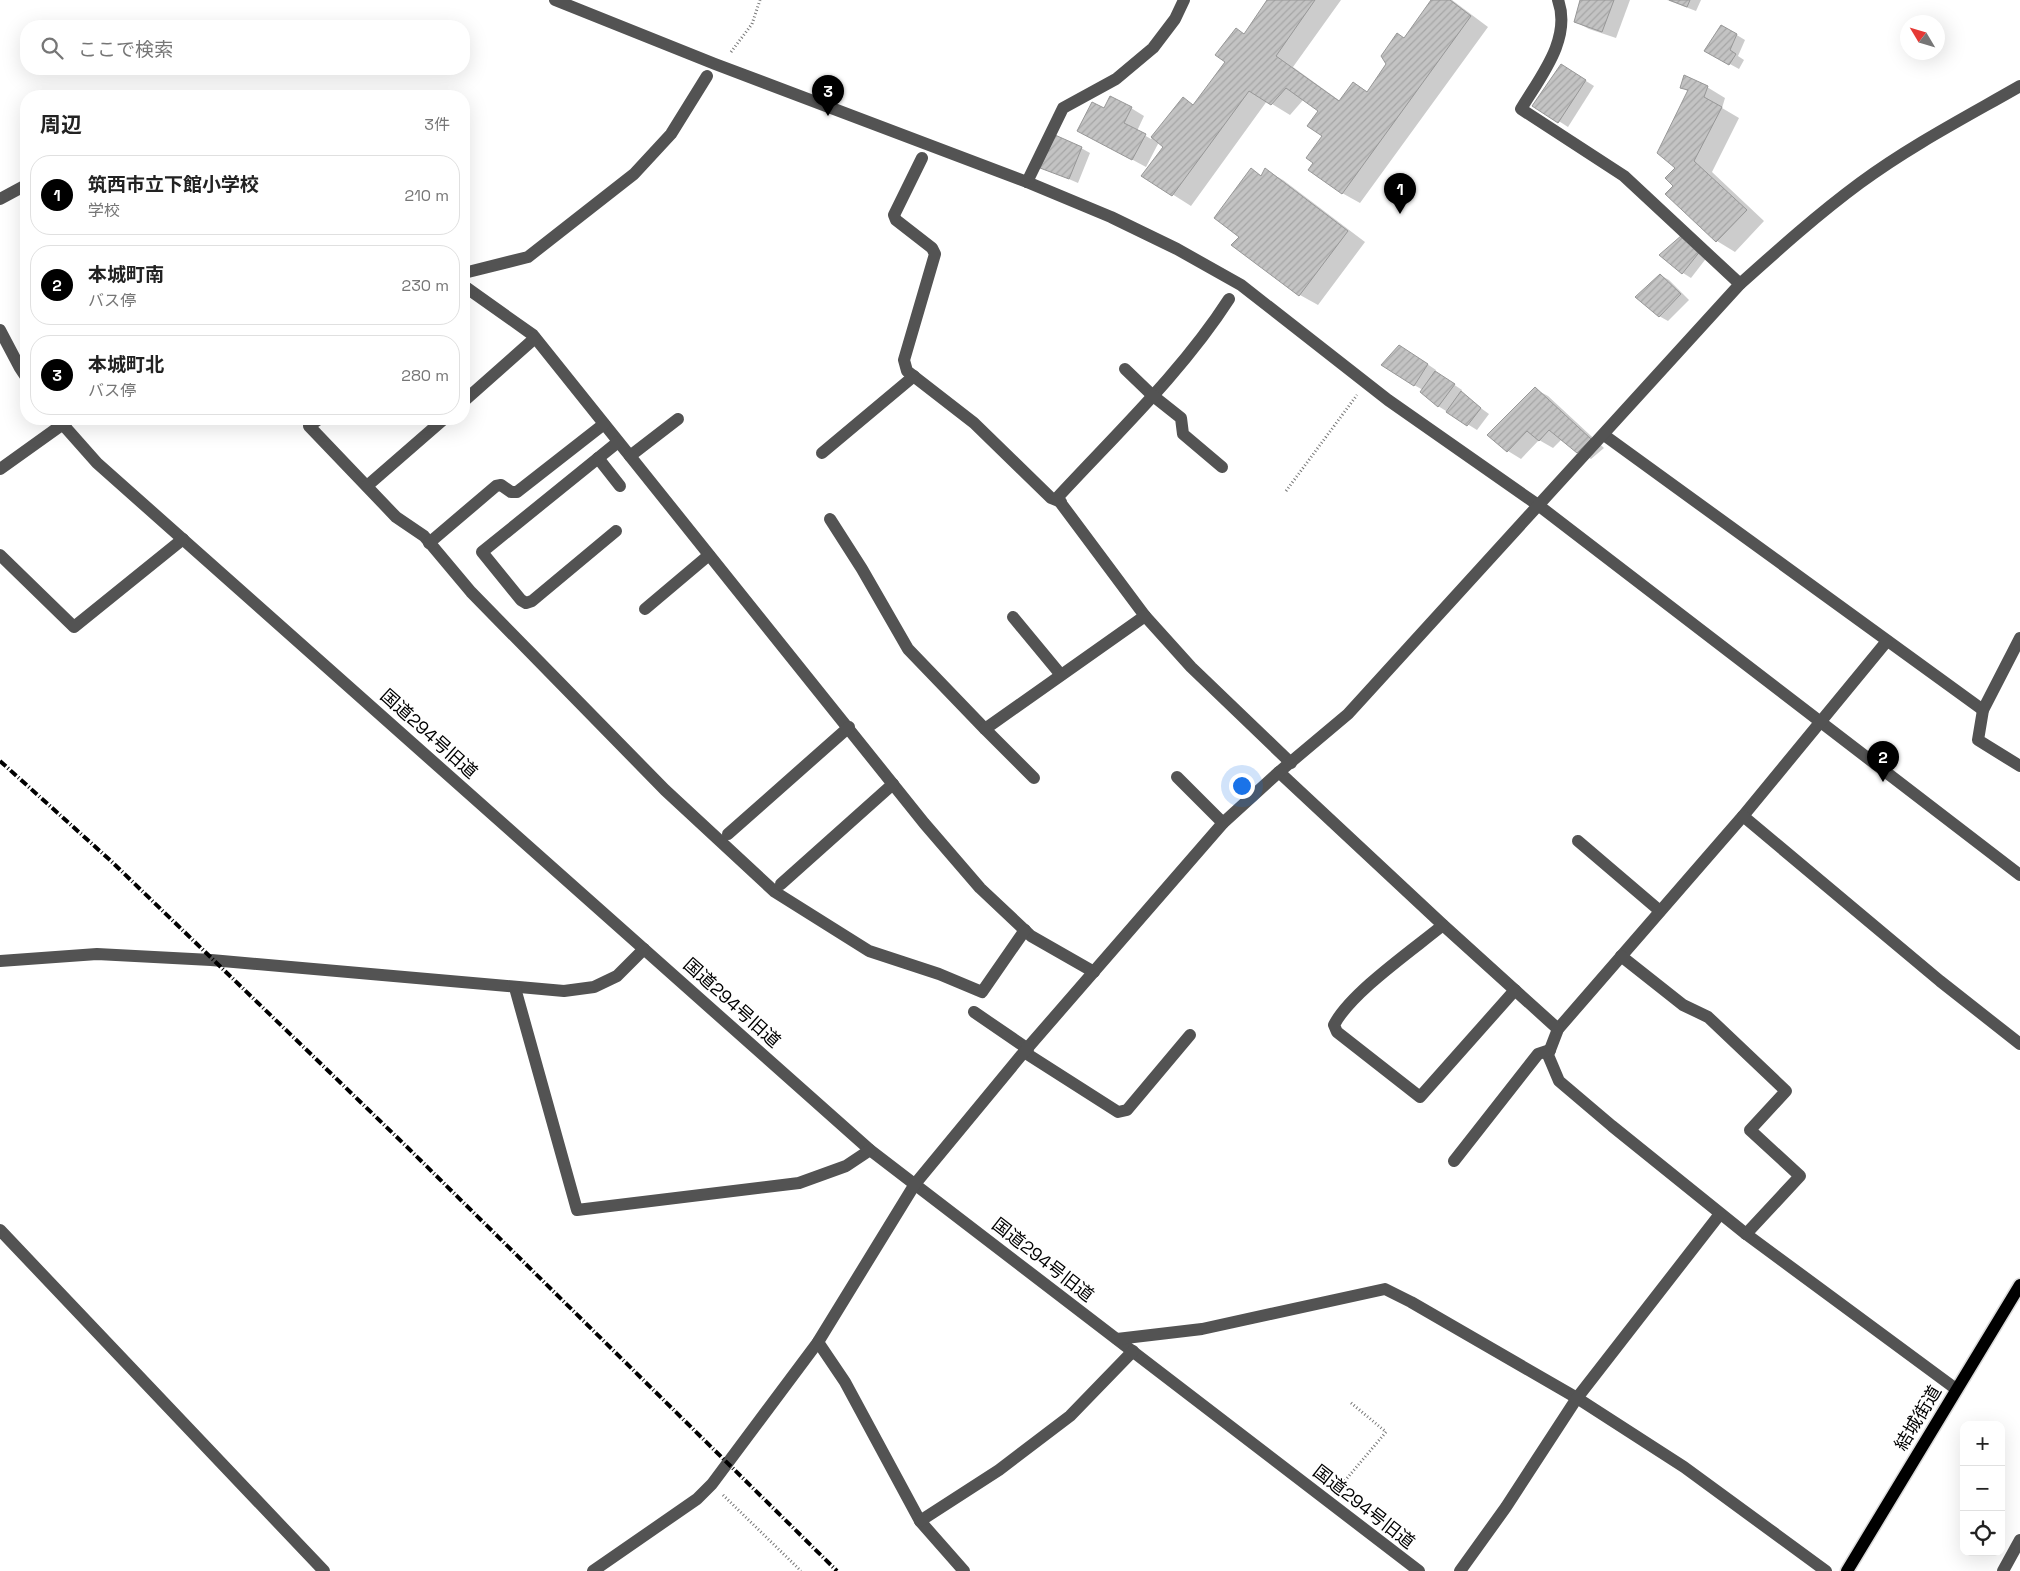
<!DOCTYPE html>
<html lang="ja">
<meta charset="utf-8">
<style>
body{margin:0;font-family:"Space Grotesk","Noto Sans JP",sans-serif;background:#f2f2f2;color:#222}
.controls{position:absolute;right:15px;bottom:15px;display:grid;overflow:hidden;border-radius:10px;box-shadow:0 5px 20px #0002}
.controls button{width:45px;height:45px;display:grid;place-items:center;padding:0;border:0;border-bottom:1px solid #e0e0e0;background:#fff;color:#222;font:25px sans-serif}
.compass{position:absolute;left:1900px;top:15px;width:45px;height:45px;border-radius:50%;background:#fff;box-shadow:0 5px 20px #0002;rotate:308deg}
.you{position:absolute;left:1241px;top:785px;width:18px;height:18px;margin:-12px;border:4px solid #fff;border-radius:50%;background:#1a73e8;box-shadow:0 0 0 8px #1a73e833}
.badge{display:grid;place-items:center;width:32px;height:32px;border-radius:50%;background:#000;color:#fff;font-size:16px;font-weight:700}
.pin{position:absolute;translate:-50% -41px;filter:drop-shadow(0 1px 2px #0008)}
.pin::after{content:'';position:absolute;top:26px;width:18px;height:15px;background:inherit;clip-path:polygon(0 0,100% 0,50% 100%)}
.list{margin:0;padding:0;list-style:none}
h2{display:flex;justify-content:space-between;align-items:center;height:65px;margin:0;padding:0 20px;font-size:21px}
h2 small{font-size:16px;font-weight:400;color:#767676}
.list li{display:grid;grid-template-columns:32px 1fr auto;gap:15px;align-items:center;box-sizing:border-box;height:80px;margin:0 10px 10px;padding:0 10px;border:1px solid #e0e0e0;border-radius:20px}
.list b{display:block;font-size:19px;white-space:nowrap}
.list p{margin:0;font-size:16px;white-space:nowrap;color:#767676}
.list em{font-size:16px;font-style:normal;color:#767676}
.icon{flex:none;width:28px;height:28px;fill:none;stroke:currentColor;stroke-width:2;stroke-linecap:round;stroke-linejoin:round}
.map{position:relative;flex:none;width:2020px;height:1571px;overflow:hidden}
.search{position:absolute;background:#fff;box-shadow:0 5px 20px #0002;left:20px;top:20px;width:450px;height:55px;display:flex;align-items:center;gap:12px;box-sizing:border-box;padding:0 18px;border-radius:20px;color:#767676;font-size:19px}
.panel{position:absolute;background:#fff;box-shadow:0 5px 20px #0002;left:20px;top:90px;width:450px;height:335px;border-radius:20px}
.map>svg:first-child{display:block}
</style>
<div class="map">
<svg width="2020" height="1571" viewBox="0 0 2020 1571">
<defs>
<pattern id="building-hatch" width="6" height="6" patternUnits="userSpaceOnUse" patternTransform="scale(1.25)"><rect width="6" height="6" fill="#c3c3c3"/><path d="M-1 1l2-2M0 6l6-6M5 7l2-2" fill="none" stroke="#a6a6a6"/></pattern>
</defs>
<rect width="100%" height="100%" fill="#fff"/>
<g fill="#0003">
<polygon points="1269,0 1341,0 1293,67 1340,101 1354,83 1368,92 1433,0 1452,0 1488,27 1360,203 1342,193 1315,163 1324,136 1320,111 1304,99 1290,115 1267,101 1191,206 1142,175 1164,147 1159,142 1146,167 1092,138 1104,110 1131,108 1144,116 1137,131 1151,139 1183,99 1194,105 1226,61 1236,29 1245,35"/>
<polygon points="1582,0 1630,0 1616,38 1589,29 1576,22"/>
<polygon points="1667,0 1701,0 1696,11"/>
<polygon points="1722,26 1745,40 1738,56 1744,60 1739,69 1706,51"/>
<polygon points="1562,66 1594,86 1568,127 1534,105"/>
<polygon points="1681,87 1707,87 1725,98 1722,108 1739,118 1712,172 1764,221 1735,252 1717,241 1675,186 1689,92"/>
<polygon points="1081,148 1090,153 1078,183 1041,167"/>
<polygon points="1251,170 1262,176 1265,170 1283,180 1365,242 1318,305 1300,295 1241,236"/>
<polygon points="1682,236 1708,256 1691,278 1683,273"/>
<polygon points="1660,275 1669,280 1689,300 1668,321 1659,316"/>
<polygon points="1408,351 1436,370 1435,372 1462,390 1460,393 1489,414 1477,430 1438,406 1423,390 1414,385"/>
<polygon points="1535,389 1548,396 1604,448 1591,459 1578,452 1562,439 1553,448 1539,440 1521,459 1508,451 1489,435"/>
</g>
<g fill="url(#building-hatch)" stroke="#979797">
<polygon points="1267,0 1315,0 1276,56 1339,101 1353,82 1367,92 1386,64 1381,56 1397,33 1404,38 1431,0 1450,0 1471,16 1342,194 1308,170 1313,163 1306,158 1322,136 1307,126 1318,111 1286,88 1271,105 1249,91 1172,196 1141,176 1163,147 1151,137 1183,97 1193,105 1225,62 1215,55 1236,28 1244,34"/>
<polygon points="1580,0 1614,0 1602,32 1574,22"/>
<polygon points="1669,0 1690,0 1687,7"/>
<polygon points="1721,25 1737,34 1730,50 1736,54 1729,65 1704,51"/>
<polygon points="1561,64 1586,80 1558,123 1532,106"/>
<polygon points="1684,75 1708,86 1704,97 1722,107 1694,161 1747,210 1716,242 1665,194 1673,186 1665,178 1675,168 1657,153 1688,90 1680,88"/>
<polygon points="1110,96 1132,107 1124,123 1146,134 1132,160 1077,131 1092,102 1104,108"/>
<polygon points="1055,135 1082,147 1069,179 1040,168"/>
<polygon points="1251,168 1261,176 1265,168 1348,231 1299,296 1231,245 1239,237 1214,218"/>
<polygon points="1682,235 1701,250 1682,274 1659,255"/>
<polygon points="1660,274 1681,294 1659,317 1635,297"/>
<polygon points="1399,345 1428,364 1414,386 1381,365"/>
<polygon points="1435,371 1455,384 1438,407 1420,392"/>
<polygon points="1535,387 1591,439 1577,453 1549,430 1539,441 1527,431 1507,452 1487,435"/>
<polygon points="1461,391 1481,408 1467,426 1446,412"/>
</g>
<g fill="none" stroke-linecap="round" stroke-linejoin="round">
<defs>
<polyline id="major" points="1847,1571 2020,1285"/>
</defs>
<use href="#major" stroke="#dbdbdb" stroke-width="15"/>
<g stroke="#757575" stroke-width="3" stroke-dasharray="1 2.5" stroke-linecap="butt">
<polyline points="731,52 752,24 760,0"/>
<polyline points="1286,491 1357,395"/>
<polyline points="1338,1489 1386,1432 1350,1402"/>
<polyline points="723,1495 801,1571"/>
</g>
<g stroke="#535353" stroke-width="12">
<polyline points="555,0 715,64 1027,182 1111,217 1177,249 1241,285 1388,400 1538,505 2020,875"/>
<path d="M 1558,0 C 1572,39 1540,77 1521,109 L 1624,176 L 1740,284"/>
<polyline points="922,158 894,215 896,220 932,248 935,254 904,360 907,371 974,423 1051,498 1061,502"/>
<polyline points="1027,182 1063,108 1116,79 1153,48 1175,19 1184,0"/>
<polyline points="0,199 26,185"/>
<polyline points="464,273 528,257 634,174 671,134 707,76"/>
<polyline points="464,286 533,335 924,823 980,888 1031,936 1094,972"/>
<path d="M 1229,299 C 1182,372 1116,434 1057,498 L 1145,616 L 1191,667 L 1291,763"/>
<polyline points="0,330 20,368 26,377"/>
<polyline points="1125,369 1152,395 1181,418 1183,434 1222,467"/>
<polyline points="464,401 535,338"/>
<polyline points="58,419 97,463 870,1150 1419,1571"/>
<polyline points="319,419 309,426 396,517 424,536 471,592 665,790 775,892 869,951 939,974 982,992 1025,930"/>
<polyline points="1604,435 1983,710"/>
<polyline points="822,453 914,376"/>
<polyline points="630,456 678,419"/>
<polyline points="598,458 620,486"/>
<polyline points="0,469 70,419"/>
<polyline points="367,486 444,419"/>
<polyline points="830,519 862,569 908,649 985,729"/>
<polyline points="616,531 532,601 526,603 521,600 482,552 618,442"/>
<polyline points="429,543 496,486 501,485 511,492 517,492 604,424"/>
<polyline points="0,555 74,627 183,539"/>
<polyline points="645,609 709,555"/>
<polyline points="1013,617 1061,675"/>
<polyline points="2020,638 1983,710 1978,740 2020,766"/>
<polyline points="1887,641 1743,816 1558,1029 1548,1055 1559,1081 1612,1126 1746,1234 1956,1389"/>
<polyline points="1279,772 1443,925 1558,1029"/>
<polyline points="1177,777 1223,823"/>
<polyline points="1034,778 985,729 1145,616"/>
<polyline points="1743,816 1940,981 2020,1044"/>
<polyline points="728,834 849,727"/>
<polyline points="1578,841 1660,911"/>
<polyline points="781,884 893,784"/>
<path d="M 1443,925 C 1414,949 1350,993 1334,1025 L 1337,1032 L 1420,1097 L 1515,990"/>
<polyline points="1621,956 1683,1005 1708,1017 1786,1091 1750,1130 1800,1176 1746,1234"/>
<polyline points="0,961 97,954 211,960 564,991 594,987 617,976 644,949"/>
<polyline points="515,988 577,1210 799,1183 846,1166 870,1150"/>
<polyline points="974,1012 1028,1049"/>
<polyline points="1024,1052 1118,1112 1127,1110 1190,1035"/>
<polyline points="1454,1161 1538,1054 1550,1050"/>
<polyline points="0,1230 324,1571"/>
<polyline points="1117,1339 1202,1329 1385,1289 1411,1302 1577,1398 1684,1467 1826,1571"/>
<polyline points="818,1342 845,1382 920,1521 964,1571"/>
<polyline points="920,1521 999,1470 1070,1416 1133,1351"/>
<path d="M 593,1571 L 697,1499 L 712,1484 L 818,1342 L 915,1184 L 1024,1052 L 1223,823 L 1279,772 L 1348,714 L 1740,284 C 1779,249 1818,214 1860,183 C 1910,146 1966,117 2020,86"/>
<polyline points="1460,1571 1506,1507 1577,1398 1720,1214"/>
<polyline points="2003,1571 2020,1540"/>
</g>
<use href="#major" stroke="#000" stroke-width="12"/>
<polyline stroke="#000" stroke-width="4" stroke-dasharray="8 2.5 1 2.5" stroke-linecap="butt" points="0,761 111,861 405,1145 837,1571"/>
</g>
<g text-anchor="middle" stroke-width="4" stroke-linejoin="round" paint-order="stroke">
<g font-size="18" fill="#000" stroke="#fff">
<text transform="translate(429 734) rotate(42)" y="6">国道294号旧道</text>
<text transform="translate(732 1003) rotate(42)" y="6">国道294号旧道</text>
<text transform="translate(1043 1260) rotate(38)" y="6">国道294号旧道</text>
<text transform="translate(1918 1418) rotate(-59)" y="6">結城街道</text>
<text transform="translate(1364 1507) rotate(38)" y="6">国道294号旧道</text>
</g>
</g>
</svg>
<div class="controls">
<button>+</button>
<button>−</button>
<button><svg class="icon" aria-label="locate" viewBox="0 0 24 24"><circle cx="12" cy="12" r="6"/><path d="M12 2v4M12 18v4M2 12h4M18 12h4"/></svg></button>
</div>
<svg class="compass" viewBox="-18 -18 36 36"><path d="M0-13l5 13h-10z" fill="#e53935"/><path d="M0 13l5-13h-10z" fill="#767676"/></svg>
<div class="you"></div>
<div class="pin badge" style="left:1400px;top:214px">1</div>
<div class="pin badge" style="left:1883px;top:782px">2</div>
<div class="pin badge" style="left:828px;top:116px">3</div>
<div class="search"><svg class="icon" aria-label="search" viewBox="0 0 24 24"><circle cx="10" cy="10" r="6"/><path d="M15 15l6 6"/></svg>ここで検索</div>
<section class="panel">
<h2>周辺<small>3件</small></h2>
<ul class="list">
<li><span class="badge">1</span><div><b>筑西市立下館小学校</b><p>学校</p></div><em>210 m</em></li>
<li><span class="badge">2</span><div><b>本城町南</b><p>バス停</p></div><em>230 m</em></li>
<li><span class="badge">3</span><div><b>本城町北</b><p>バス停</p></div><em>280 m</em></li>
</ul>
</section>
</div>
